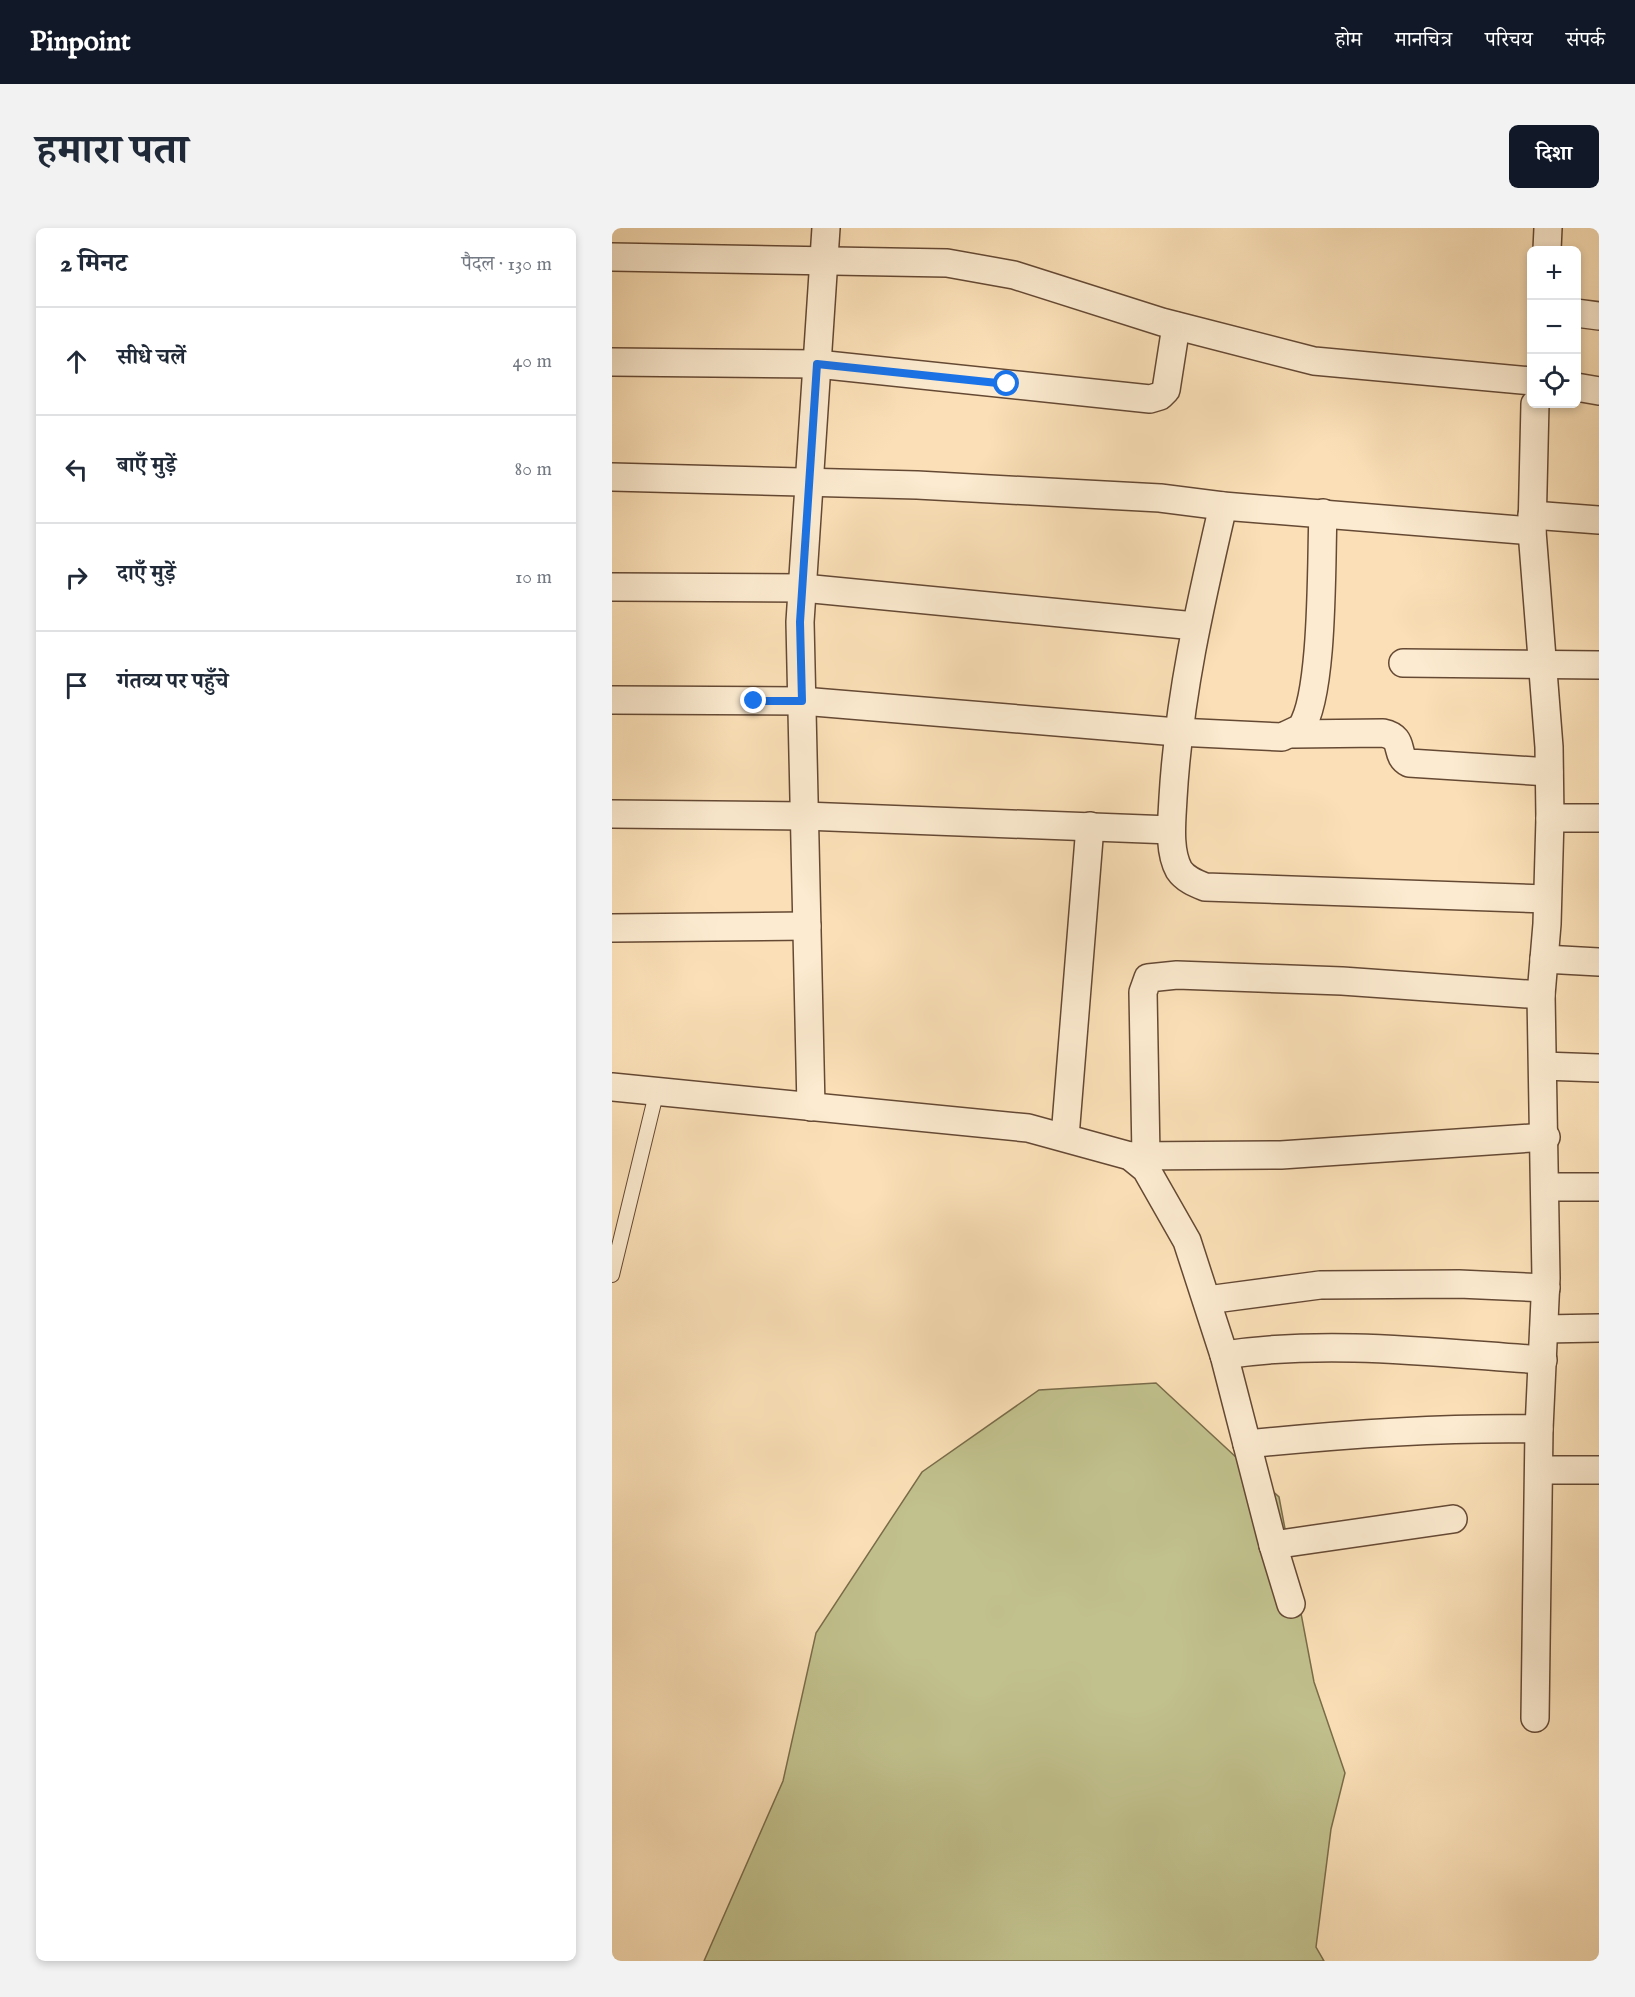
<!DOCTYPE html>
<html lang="hi">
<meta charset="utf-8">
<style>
body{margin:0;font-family:"IM FELL English","Noto Serif Devanagari",serif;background:#f2f2f3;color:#1f2937}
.controls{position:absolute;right:18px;top:18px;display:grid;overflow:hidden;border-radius:9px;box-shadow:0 3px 9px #0003}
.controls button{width:54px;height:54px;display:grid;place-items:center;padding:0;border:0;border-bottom:2px solid #e0e1e3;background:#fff;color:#1f2937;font:30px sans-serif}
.stop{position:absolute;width:18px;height:18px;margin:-14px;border:4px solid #1a73e8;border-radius:50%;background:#fff}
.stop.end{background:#1a73e8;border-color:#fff;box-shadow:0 2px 6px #0008}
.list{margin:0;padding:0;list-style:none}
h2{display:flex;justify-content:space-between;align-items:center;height:78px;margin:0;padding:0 24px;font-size:26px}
h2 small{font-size:20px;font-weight:400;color:#747a83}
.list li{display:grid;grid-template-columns:39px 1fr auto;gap:18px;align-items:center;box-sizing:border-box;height:108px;padding:0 24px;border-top:2px solid #e0e1e3}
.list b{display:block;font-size:22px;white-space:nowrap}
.list em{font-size:20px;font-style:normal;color:#747a83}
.icon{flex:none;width:33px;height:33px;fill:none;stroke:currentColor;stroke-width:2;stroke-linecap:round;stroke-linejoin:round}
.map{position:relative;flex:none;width:987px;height:1733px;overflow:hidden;border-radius:9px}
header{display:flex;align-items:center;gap:36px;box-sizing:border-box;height:84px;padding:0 30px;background:#111827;color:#fff}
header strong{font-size:28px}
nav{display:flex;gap:33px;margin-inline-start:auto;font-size:21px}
.intro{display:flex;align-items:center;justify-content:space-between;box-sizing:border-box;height:144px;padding:0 36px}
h1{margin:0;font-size:42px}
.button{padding:15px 27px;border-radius:9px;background:#111827;color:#fff;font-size:21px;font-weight:700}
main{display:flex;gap:36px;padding:0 36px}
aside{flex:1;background:#fff;border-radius:9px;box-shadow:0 3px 9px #0003}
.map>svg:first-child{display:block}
</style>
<header>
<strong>Pinpoint</strong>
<nav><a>होम</a><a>मानचित्र</a><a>परिचय</a><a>संपर्क</a></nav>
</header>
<div class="intro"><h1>हमारा पता</h1><a class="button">दिशा</a></div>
<main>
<aside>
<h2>2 मिनट<small>पैदल · 130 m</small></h2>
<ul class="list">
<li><svg class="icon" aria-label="ahead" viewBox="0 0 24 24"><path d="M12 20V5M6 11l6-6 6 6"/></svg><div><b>सीधे चलें</b></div><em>40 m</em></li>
<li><svg class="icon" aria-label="left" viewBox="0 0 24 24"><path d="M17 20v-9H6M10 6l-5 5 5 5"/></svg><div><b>बाएँ मुड़ें</b></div><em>80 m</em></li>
<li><svg class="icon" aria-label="right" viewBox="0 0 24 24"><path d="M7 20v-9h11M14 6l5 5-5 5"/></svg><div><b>दाएँ मुड़ें</b></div><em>10 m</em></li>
<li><svg class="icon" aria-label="arrive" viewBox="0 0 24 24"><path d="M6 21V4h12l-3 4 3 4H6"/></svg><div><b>गंतव्य पर पहुँचे</b></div></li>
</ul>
</aside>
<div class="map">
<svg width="987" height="1733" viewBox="0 0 987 1733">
<rect width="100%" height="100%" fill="#fbe0b7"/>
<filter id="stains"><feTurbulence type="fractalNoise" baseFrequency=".00333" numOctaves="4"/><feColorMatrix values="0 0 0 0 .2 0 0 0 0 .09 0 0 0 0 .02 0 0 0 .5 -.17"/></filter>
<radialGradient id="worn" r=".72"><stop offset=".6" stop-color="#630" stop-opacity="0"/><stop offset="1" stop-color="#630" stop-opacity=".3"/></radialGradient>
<polygon fill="#c1c18d" stroke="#7a6c4a" stroke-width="1.5" points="544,1155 667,1269 702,1454 733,1545 719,1601 704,1719 712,1733 92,1733 171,1553 204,1405 310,1244 427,1162"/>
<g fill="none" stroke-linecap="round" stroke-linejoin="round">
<defs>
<polyline id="lane" points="0,1047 45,862"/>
<g id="street">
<polyline points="935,22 936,0"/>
<polyline points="0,29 335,35 402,47 550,94 702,133 920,153"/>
<polyline points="964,85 987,88"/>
<polyline points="0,134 205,136 538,171 548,168 554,162 564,98"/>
<polyline points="964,159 987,163"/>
<polyline points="923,176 920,303 937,519 938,590 935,696 929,767 934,1050 927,1201 923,1490"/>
<polyline points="0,249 305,257 548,270 611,278 920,303"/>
<path d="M 611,278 C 588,377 567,468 561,570 C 560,592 556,622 567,642 C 573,651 583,655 593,659 L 935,671"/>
<polyline points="920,287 987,292"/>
<polyline points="0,359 191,360 583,398"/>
<polyline points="791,435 987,437"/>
<path d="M 0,472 L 190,473 L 565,504 L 670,509 L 689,500 C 712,466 709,331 711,285"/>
<path d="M 681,506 L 771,505 C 795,510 781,527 797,535 L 937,544"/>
<polyline points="0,586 192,588 559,602"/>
<polyline points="938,590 987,590"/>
<polyline points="0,700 195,698"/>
<polyline points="932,731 987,734"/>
<polyline points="931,838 987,840"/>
<polyline points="0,859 416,900 518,928 534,941 575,1013 612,1127 661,1317 679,1376"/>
<polyline points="199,879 188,394 214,0"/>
<polyline points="453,909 478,598"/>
<polyline points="518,928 669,927 934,909"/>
<polyline points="534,928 531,764 536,750 565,747 730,753 929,767"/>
<polyline points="934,959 987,959"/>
<polyline points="595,1072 708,1057 847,1056 934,1060"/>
<polyline points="932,1101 987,1100"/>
<path d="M 612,1127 C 716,1111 827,1125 931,1132"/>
<path d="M 635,1216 C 733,1206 829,1199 927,1201"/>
<polyline points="927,1242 987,1242"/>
<polyline points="661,1317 841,1291"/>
</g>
</defs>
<use href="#lane" stroke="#654934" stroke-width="16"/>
<use href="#street" stroke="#654934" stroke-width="30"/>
<use href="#lane" stroke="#fcebd0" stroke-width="14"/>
<use href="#street" stroke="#fcebd0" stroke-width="27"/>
</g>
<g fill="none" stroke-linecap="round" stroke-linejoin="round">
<polyline stroke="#1a73e8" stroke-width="8" points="142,473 190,473 188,394 205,136 395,156"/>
</g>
<rect width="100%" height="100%" filter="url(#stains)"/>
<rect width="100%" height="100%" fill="url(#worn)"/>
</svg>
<div class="controls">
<button>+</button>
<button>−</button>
<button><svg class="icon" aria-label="locate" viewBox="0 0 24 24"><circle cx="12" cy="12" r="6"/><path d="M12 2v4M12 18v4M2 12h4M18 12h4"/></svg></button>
</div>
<div class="stop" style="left:395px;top:156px"></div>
<div class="stop end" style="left:142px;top:473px"></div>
</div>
</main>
